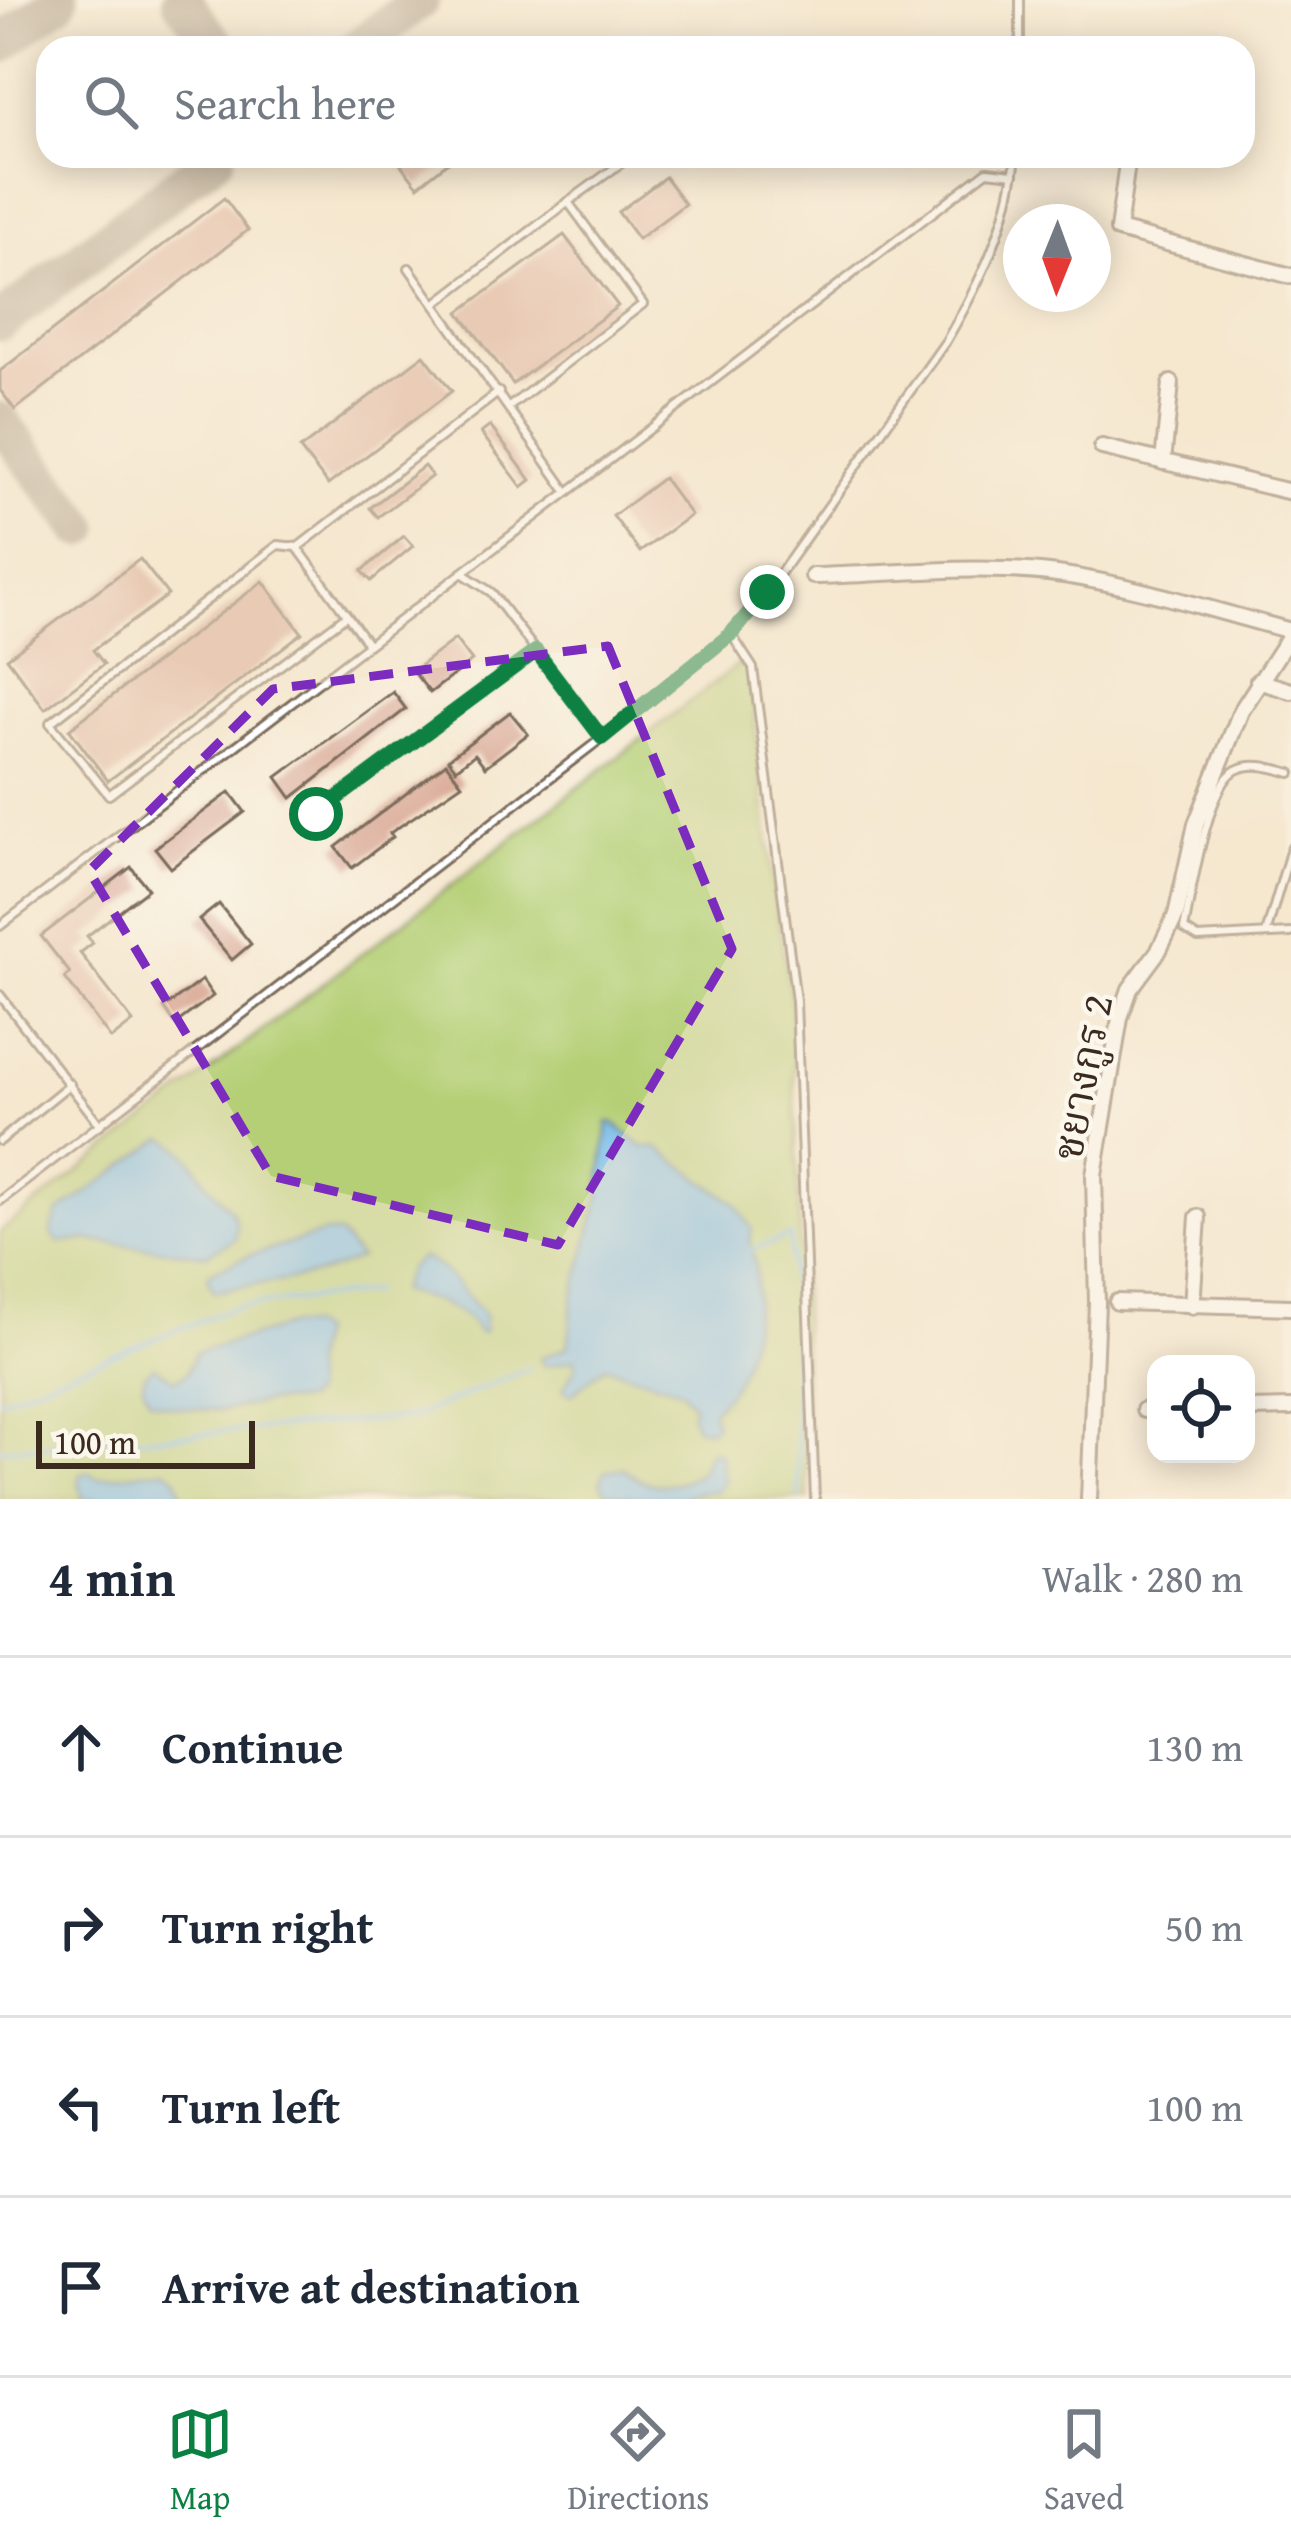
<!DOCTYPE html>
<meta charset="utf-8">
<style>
body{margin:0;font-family:"Gentium Book Plus","Noto Serif Thai",serif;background:#f2f2f3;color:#1f2937}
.controls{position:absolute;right:36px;bottom:36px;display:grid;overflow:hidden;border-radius:24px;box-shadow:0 6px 30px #0003}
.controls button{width:108px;height:108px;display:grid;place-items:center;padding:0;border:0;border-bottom:3px solid #e0e1e3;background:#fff;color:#1f2937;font:60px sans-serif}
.compass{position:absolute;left:1003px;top:204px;width:108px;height:108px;border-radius:50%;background:#fff;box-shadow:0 6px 30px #0003;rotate:181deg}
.scale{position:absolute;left:36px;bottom:30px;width:219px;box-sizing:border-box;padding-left:12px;border:6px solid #3b2a1e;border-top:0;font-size:33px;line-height:42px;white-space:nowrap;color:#3b2a1e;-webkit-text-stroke:9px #fbf7ec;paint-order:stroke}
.stop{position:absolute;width:36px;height:36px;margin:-27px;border:9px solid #0b8043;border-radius:50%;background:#fff}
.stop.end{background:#0b8043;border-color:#fff;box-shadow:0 3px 12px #0008}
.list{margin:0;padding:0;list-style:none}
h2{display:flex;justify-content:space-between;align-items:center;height:156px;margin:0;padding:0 48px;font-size:51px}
h2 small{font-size:39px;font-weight:400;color:#747a83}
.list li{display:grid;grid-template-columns:78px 1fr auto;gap:36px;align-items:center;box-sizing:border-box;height:180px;padding:0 48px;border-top:3px solid #e0e1e3}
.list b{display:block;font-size:45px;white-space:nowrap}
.list em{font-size:39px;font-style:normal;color:#747a83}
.icon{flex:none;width:66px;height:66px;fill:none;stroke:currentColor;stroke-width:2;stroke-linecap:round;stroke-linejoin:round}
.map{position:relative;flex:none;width:1291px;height:1499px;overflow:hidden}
.search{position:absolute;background:#fff;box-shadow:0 6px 30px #0003;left:36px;right:36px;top:36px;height:132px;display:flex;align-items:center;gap:30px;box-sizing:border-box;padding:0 42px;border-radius:36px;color:#747a83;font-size:45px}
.sheet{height:876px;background:#fff}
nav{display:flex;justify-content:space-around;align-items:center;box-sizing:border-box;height:168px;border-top:3px solid #e0e1e3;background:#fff;font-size:33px;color:#747a83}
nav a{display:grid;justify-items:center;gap:6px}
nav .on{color:#0b8043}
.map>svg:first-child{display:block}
</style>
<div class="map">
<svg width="1291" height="1499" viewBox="0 0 1291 1499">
<rect width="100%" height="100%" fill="#fbf7ec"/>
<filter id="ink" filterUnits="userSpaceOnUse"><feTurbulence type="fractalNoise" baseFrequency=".00833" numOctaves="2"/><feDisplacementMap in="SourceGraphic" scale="24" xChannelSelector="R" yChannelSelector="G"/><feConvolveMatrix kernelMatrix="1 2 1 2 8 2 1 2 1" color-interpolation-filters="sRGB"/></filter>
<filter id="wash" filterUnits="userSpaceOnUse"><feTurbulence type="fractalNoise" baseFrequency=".004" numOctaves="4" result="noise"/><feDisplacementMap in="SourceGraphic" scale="48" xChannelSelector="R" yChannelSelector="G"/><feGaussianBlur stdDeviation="2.7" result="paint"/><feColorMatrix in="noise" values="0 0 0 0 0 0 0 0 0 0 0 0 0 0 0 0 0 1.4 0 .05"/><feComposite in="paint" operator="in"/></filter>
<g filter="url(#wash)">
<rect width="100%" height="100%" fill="#f5e7cf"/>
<polygon fill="#b4cf74" stroke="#787c49" stroke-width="3" points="743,661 749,671 777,914 792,1003 808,1499 0,1499 0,1232"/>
<g fill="#71b9e9" stroke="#567284" stroke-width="3">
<path d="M 608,1123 L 613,1123 L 643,1147 L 658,1148 L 735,1203 L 752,1229 C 748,1244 753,1251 755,1266 C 759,1298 752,1341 740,1371 C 735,1386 722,1399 712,1411 L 715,1425 L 708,1430 L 696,1427 L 690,1413 L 694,1406 L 680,1389 L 605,1366 L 571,1395 L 563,1389 L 576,1366 L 575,1359 L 544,1366 L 540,1358 L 568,1347 L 573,1299 L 599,1200 Z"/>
<path d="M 164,1138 C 187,1149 191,1159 205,1180 C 219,1201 242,1209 235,1239 L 206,1255 L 86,1240 L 58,1243 L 51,1232 L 58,1213 Z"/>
<path d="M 325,1233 L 339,1234 L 359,1258 C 315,1282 263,1281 215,1292 L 208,1281 L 209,1273 L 251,1255 Z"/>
<path d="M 421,1258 C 449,1266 463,1296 484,1315 L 484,1332 L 479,1333 C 464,1306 427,1299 399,1291 L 408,1269 Z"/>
<polygon points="288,1326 308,1326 319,1332 311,1366 313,1393 305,1401 264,1402 222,1411 175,1407 150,1400 143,1386 144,1374 154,1366 176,1380 187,1373 195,1353"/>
<path d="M 713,1450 L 720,1454 L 724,1481 L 717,1492 C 700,1489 693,1495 677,1498 C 655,1499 626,1498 605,1491 L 600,1481 L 605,1471 L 623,1468 C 647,1489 673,1490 700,1472 L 708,1453 Z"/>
<polygon points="165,1469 176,1477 184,1499 83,1499 79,1484 81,1474 90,1473 98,1478"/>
</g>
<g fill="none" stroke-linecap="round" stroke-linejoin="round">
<g stroke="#71b9e9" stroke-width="4.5">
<polyline points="750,1250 790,1236 792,1287"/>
<polyline points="793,1307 799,1499"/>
<polyline points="0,1399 236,1307 373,1292"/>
<polyline points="0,1449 414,1417 530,1368"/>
</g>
<g stroke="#988876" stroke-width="39">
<polyline points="181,0 218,48"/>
<polyline points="0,45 59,0"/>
<polyline points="357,48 420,0"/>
<polyline points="0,322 216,156"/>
<polyline points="0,421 82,528"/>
</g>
</g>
<g id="blocks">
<g fill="#d9a794">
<polygon points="394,156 456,156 418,186"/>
<polygon points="665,177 685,204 638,239 618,212"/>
<polygon points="224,198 248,230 15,410 0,390 0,371"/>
<polygon points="564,235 618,306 513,384 459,312"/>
<polygon points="424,355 452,391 328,485 300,449"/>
<polygon points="490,426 531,480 522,487 481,433"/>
<polygon points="424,466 432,476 378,517 370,508"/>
<polygon points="663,478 691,515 640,552 613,516"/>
<polygon points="404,536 413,546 371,581 362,571"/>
<polygon points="140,559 168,595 93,650 104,664 45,709 7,658"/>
<polygon points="263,581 302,633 108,781 69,729"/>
<polygon points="455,639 472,661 430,693 413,671"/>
<polygon points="393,692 406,709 292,798 277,777"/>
<polygon points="510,712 528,734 485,767 475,754 456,769 448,759"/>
<polygon points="446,763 462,784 390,833 393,837 352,868 336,847"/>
<polygon points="230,792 245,812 171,868 155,848"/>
<polygon points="131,867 148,889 87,936 93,943 80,953 133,1022 111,1039 65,978 70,973 41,936"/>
<polygon points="219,904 251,944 232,960 199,920"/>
<polygon points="202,980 213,996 175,1024 164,1008"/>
</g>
</g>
</g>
<g filter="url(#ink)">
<use href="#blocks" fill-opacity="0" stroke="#7c6c5c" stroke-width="3"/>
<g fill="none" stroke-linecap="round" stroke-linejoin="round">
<defs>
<g id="service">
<polyline points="1020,0 1020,48"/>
<polyline points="568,202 631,156"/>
<polyline points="409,268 566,490"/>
<polyline points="435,304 568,202 643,304 509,407"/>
<polyline points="298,547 499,392"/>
<polyline points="462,573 987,171 1014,174"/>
<polyline points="347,615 109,795 50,723 278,545 297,547 368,644"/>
<polyline points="731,634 753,668 796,1001 815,1499"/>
<path d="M 1291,773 C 1273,768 1254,761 1236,770 C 1207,786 1191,896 1184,929 L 1198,938 L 1291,933"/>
<polyline points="316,815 536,651"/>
<polyline points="0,926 462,573 491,592 602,738"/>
<polyline points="1266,934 1291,848"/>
<polyline points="0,995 100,1125"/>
<polyline points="0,1141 70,1084"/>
<path d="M 0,1201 L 602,738 L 731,634 L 767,592 L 946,341 C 980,283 1009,224 1016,156"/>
</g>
<g id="minor">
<polyline points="1128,156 1118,230 1291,276"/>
<polyline points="1102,447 1291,492"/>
<polyline points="1163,462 1171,383"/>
<path d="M 813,576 C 895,574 982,563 1064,575 C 1141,587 1216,611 1291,631"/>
<polyline points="1258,681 1291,691"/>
<polyline points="1117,1302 1291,1307"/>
<polyline points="1192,1306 1198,1217"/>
<polyline points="1246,1409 1291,1408"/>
<polyline points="1144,1410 1156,1410"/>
<polyline points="1089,1499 1097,1303 1094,1175 1120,1018 1130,989 1159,950 1176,915 1196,824 1241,711 1291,634"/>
</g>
</defs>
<use href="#service" stroke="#7c6c5c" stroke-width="12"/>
<use href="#minor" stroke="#7c6c5c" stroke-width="20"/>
<use href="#service" stroke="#fff" stroke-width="6"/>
<use href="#minor" stroke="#fff" stroke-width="14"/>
</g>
</g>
<g fill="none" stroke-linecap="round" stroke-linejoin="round" filter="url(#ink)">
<polyline stroke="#0b8043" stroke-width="15" points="316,814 536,651 602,738 731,634 767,592"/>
</g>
<path d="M0 0H1291V1499H0ZM 608,646 L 732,949 L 558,1245 L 271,1176 L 89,871 L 273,689 Z" fill="#f5e7cf" fill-opacity=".55" fill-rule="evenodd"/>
<path fill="none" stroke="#7b2cbf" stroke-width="9" stroke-dasharray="24 15" stroke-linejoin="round" d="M 608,646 L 732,949 L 558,1245 L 271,1176 L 89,871 L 273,689 Z"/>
<g text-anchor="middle" stroke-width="9" stroke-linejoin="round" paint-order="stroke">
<g font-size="42" fill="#3b2a1e" stroke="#fbf7ec">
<text transform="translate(1082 1077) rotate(-79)" y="15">ชยางกูร 2</text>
</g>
</g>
</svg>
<div class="controls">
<button><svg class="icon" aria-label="locate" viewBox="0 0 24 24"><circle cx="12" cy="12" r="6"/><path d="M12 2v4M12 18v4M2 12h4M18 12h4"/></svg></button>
</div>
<svg class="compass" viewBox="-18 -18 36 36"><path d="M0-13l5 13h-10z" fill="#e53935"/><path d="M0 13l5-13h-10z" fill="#747a83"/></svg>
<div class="scale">100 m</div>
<div class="stop" style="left:316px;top:814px"></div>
<div class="stop end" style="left:767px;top:592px"></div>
<div class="search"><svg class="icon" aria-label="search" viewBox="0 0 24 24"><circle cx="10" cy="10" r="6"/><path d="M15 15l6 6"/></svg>Search here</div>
</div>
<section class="sheet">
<h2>4 min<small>Walk · 280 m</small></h2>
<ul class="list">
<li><svg class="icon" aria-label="ahead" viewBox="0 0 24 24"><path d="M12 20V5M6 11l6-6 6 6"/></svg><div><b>Continue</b></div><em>130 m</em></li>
<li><svg class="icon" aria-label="right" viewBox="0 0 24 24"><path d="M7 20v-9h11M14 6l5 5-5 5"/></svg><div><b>Turn right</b></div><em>50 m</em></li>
<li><svg class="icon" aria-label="left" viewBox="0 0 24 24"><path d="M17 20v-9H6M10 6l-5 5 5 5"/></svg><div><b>Turn left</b></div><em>100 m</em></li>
<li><svg class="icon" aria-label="arrive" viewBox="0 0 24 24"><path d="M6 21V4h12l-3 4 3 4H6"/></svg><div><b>Arrive at destination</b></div></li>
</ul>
</section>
<nav>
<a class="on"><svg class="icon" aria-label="map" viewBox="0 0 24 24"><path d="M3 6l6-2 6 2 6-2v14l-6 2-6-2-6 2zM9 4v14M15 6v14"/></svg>Map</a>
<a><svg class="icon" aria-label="directions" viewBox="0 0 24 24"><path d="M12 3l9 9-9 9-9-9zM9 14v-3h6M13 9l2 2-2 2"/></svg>Directions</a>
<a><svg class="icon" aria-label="saved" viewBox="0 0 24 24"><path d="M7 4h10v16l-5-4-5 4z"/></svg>Saved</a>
</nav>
